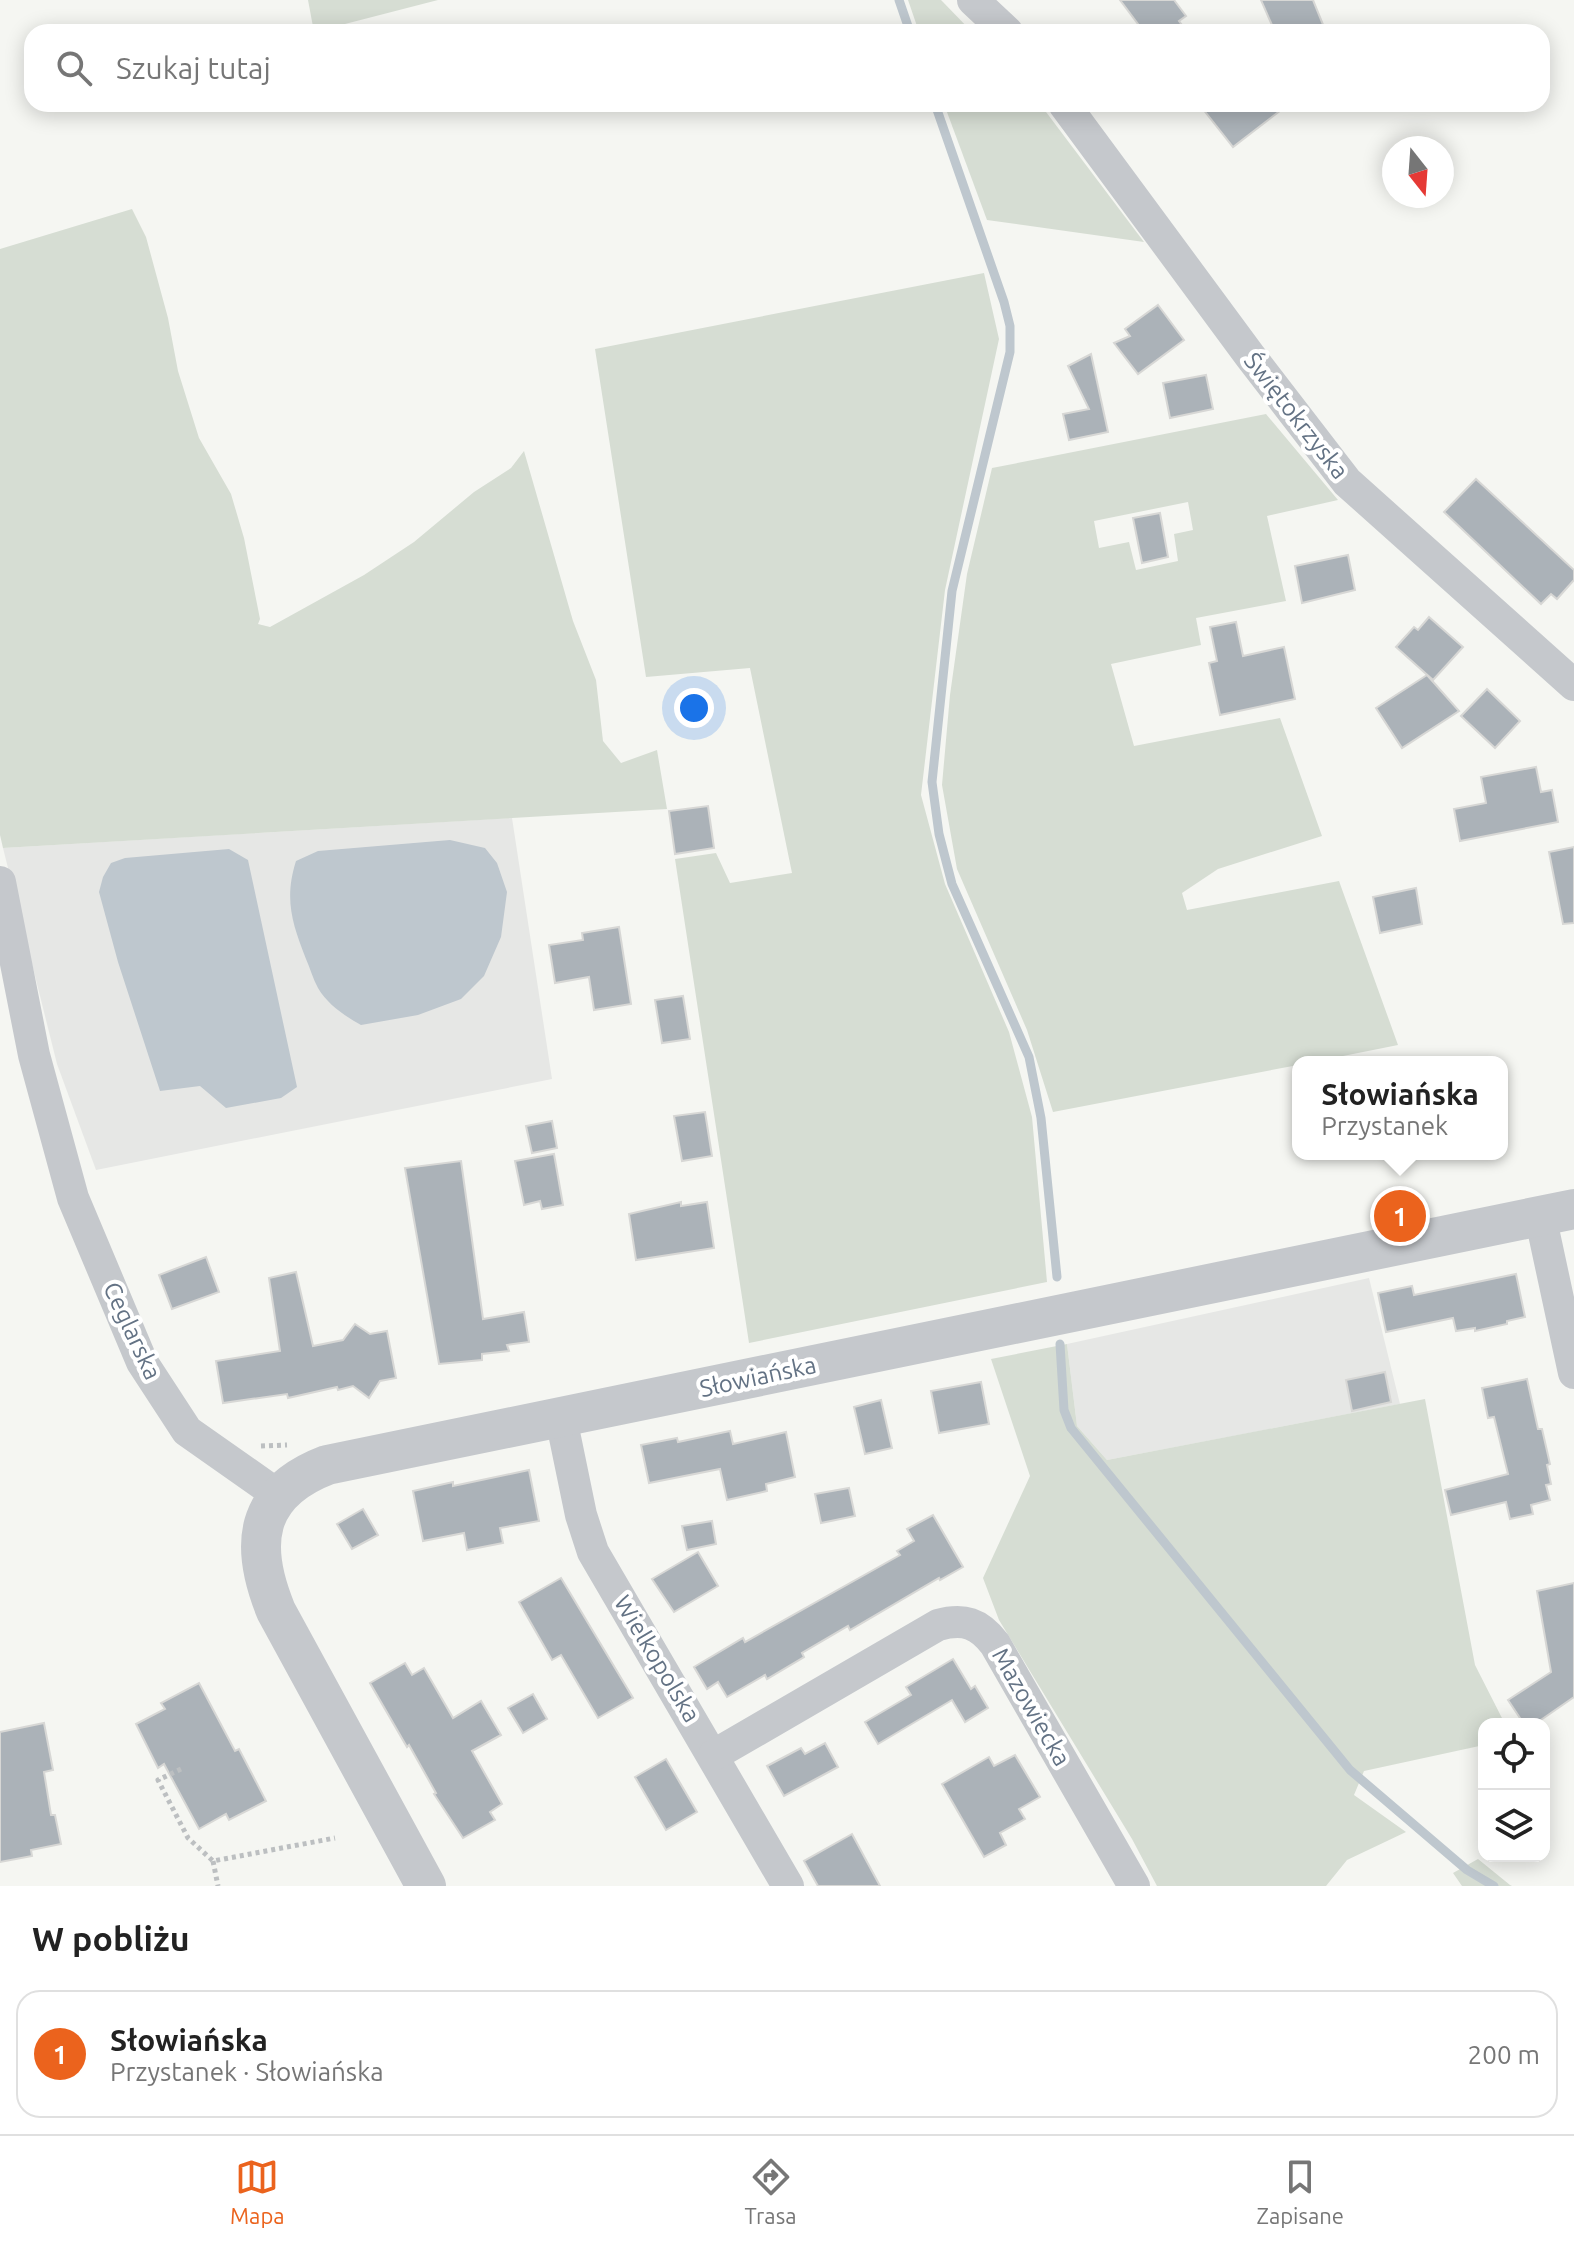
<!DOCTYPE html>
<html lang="pl">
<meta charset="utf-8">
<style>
body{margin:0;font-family:Ubuntu,sans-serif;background:#f2f2f2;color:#222}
.controls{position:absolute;right:24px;bottom:24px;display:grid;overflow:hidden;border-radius:16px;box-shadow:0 4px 20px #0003}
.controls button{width:72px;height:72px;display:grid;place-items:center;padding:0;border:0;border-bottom:2px solid #e0e0e0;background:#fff;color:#222;font:40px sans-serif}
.compass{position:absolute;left:1382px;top:136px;width:72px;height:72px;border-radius:50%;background:#fff;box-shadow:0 4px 20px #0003;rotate:163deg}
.you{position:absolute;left:694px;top:708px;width:28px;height:28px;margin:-20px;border:6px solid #fff;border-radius:50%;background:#1a73e8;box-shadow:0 0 0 12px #1a73e833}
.badge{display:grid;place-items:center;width:52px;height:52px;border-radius:50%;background:#eb631d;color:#fff;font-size:26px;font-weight:700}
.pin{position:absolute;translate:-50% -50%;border:4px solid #fff;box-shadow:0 2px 8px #0006}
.popup{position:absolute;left:1292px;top:1056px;width:216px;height:104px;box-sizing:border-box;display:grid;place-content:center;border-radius:16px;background:#fff;filter:drop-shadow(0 2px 6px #0005);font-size:26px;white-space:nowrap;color:#767676}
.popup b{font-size:30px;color:#222}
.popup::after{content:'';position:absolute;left:50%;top:100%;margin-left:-16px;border:16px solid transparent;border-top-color:#fff}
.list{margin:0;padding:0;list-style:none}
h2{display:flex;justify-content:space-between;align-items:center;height:104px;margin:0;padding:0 32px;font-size:34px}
h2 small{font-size:26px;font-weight:400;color:#767676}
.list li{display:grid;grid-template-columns:52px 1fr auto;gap:24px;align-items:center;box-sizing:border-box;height:128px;margin:0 16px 16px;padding:0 16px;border:2px solid #e0e0e0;border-radius:24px}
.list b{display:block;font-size:30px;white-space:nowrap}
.list p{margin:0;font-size:26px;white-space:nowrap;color:#767676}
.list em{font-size:26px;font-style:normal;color:#767676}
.icon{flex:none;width:44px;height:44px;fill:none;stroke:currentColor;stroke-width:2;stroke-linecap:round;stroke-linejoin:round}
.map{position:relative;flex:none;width:1574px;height:1886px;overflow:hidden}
.search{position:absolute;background:#fff;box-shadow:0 4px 20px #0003;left:24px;right:24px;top:24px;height:88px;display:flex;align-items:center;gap:20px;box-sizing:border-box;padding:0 28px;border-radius:24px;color:#767676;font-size:30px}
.sheet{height:248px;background:#fff}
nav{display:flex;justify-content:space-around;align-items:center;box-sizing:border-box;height:112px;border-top:2px solid #e0e0e0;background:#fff;font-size:22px;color:#767676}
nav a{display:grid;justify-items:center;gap:4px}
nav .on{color:#eb631d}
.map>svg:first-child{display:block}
</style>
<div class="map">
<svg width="1574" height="1886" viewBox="0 0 1574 1886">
<rect width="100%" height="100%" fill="#f5f6f2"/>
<g fill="#e6e7e5">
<polygon points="512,818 552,1079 96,1170 57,1064 3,848"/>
<polygon points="1369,1278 1400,1404 1107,1460 1077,1426 1067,1344"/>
</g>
<g fill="#d6ddd3" fill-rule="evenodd">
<polygon points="308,0 438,0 314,32"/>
<polygon points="908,0 941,0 972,32 919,32"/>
<polygon points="944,104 1040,104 1144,242 987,220"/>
<polygon points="132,209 146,237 168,318 178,371 199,438 231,494 244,538 260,619 258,624 270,627 364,575 414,542 474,492 511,468 524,451 573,621 596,680 603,741 621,763 657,750 667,809 3,848 0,835 0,249"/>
<polygon points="984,273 999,339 945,590 921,795 945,884 1009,1032 1032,1117 1047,1282 749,1343 675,859 716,853 730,883 792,873 750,668 646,677 595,349"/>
<path d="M 1266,414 L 1338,500 L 1267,516 L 1286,601 L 1196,618 L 1201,645 L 1111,664 L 1134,746 L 1280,718 L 1322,836 L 1218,869 L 1182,893 L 1187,910 L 1339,881 L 1398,1045 L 1313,1062 L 1298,1062 L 1298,1065 L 1053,1112 L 1027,1030 L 957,869 L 942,785 L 950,695 L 967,574 L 992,468 ZM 1188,502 L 1193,530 L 1174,534 L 1178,561 L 1136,570 L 1129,542 L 1099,548 L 1094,521 Z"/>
<polygon points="1067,1344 1077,1426 1107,1460 1425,1399 1475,1665 1505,1724 1484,1724 1484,1745 1364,1771 1354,1795 1406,1832 1347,1860 1326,1886 1157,1886 1132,1839 999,1620 983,1578 1030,1476 991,1359"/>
<polygon points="1478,1859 1510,1885 1512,1886 1462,1886 1453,1873"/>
</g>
<g fill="#bec7ce">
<path d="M 450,840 L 485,848 L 497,863 L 507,892 L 501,937 L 484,976 L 461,999 L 418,1015 L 361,1025 C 345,1016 328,1005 318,988 C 313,979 310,968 306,959 C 292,923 284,899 296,861 L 318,851 Z"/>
<polygon points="229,849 248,860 297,1087 281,1098 226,1108 200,1086 160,1091 118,962 99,892 103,877 111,863 125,858"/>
</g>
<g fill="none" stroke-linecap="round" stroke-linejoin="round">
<g stroke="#bec7ce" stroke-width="9">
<polyline points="899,0 910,32"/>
<polyline points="935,104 1004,302 1010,326 1010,352 952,591 932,782 939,834 952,884 1029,1057 1041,1118 1057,1277"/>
<polyline points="1060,1344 1064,1410 1071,1428 1350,1770 1467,1870 1494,1886"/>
</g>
</g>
<g fill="#abb2b8" stroke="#d7d7d5" stroke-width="2">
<polygon points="1120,0 1174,0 1186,16 1179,21 1187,32 1144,32"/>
<polygon points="1261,0 1313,0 1326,32 1275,32"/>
<polygon points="1199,104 1289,104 1233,147"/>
<polygon points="1158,305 1184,340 1138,374 1114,343 1130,336 1125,329"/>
<polygon points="1091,354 1108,432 1069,440 1063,414 1089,409 1068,366"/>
<polygon points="1206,375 1213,409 1170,418 1163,383"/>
<polygon points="1476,479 1574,570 1574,580 1557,599 1551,594 1541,604 1444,512"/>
<polygon points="1160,513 1168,557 1142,563 1133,518"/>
<polygon points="1348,555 1355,590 1302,603 1295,566"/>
<polygon points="1429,617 1463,647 1433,680 1396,647 1414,627 1418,630"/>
<polygon points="1236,622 1243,656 1284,647 1295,699 1220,715 1209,663 1217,661 1210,627"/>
<polygon points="1427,675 1459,711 1402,748 1376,708"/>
<polygon points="1487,689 1520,721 1495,748 1461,716"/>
<polygon points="1536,767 1541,792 1552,790 1558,822 1460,841 1454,809 1486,803 1481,777"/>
<polygon points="708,806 714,848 675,854 669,811"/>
<polygon points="1574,847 1574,923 1563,924 1549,852"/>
<polygon points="1416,888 1422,924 1380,933 1373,897"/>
<polygon points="619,927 631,1004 594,1010 589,977 555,983 549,945 583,940 582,933"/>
<polygon points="683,996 690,1039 662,1043 655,1000"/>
<polygon points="705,1112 712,1156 682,1161 674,1116"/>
<polygon points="552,1121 557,1148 532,1153 526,1126"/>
<polygon points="554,1154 563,1205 542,1209 540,1201 524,1205 515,1161"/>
<polygon points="461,1161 483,1319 524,1312 529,1342 507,1345 509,1351 482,1354 482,1360 439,1364 405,1168"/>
<polygon points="681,1202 681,1206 707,1202 714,1248 636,1260 629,1214"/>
<polygon points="206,1257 219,1292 172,1309 159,1275"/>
<polygon points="296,1272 313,1346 343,1340 355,1324 370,1334 387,1331 396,1378 380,1381 369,1398 353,1386 338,1390 337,1387 288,1398 287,1394 223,1403 216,1361 280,1351 269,1278"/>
<polygon points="1516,1274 1525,1317 1507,1321 1507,1324 1475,1331 1475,1328 1456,1331 1453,1318 1386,1332 1378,1293 1412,1286 1414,1295"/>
<polygon points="1385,1372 1391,1402 1352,1411 1346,1380"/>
<polygon points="1527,1379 1538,1429 1542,1429 1550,1464 1547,1465 1551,1484 1546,1485 1550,1500 1531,1505 1533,1514 1510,1519 1506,1502 1451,1515 1445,1490 1508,1474 1494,1417 1488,1418 1482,1388"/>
<polygon points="981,1382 989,1424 939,1433 931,1391"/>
<polygon points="881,1400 892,1448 865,1454 854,1407"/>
<polygon points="730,1431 733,1444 786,1432 795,1477 766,1484 767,1491 727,1500 720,1469 649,1483 641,1445 677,1438 678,1442"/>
<polygon points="529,1470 539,1521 500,1528 503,1543 467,1550 464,1533 423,1541 413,1491 453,1482 453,1486"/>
<polygon points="849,1488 855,1516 821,1523 815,1494"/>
<polygon points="363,1509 378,1535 352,1549 337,1524"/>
<polygon points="933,1515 963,1567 940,1580 939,1578 850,1630 848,1626 802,1653 804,1657 767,1679 765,1675 727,1697 718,1682 707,1689 694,1667 743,1638 745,1642 900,1555 897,1551 914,1541 907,1529"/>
<polygon points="712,1521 716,1544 687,1550 682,1526"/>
<polygon points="698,1552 718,1586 674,1612 652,1579"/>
<polygon points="561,1578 633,1698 598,1718 561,1655 552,1660 519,1602"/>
<polygon points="1574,1583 1574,1697 1535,1724 1524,1724 1508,1700 1551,1672 1537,1591"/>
<polygon points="953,1659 971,1689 975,1686 988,1708 965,1722 952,1700 878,1744 865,1722 911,1695 906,1687"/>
<polygon points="405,1663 412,1675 424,1668 453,1718 481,1701 501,1735 472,1751 502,1804 490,1812 495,1820 463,1838 434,1794 436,1793 409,1745 407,1747 370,1683"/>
<polygon points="199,1683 235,1751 239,1749 266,1801 229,1820 226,1814 199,1829 164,1764 158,1768 136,1724 165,1709 161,1703"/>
<polygon points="533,1694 547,1719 523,1733 508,1708"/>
<polygon points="44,1723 53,1770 44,1772 51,1815 55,1815 61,1844 31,1850 32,1856 0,1862 0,1732"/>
<polygon points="825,1743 838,1767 784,1796 767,1766 801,1748 805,1754"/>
<polygon points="1015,1755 1040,1797 1019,1809 1025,1819 1000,1833 1006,1845 984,1857 942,1784 989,1757 994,1766"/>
<polygon points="666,1759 697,1812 666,1830 635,1777"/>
<polygon points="852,1834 880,1886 818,1886 804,1861"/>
</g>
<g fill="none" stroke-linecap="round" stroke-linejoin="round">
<g stroke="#bcbfc1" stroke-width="5" stroke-dasharray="4 4" stroke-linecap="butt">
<polyline points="261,1446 287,1445"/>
<polyline points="181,1769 158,1780 188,1838 213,1861 335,1838"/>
<polyline points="213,1861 218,1886"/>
</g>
<g stroke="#c5c8cc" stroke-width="32">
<polyline points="973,0 1007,32"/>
<polyline points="1064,104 1250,356 1347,482 1574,685"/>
<polyline points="0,882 34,1055 73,1198 142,1362 187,1431 278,1495"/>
<polyline points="1540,1215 1574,1373"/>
<polyline points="561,1418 581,1515 593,1552 788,1886"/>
<path d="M 714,1755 L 938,1625 C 964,1618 979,1623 995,1644 L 1134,1886"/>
</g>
<path stroke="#c5c8cc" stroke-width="40" d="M 426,1886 L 276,1611 C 249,1545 254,1493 327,1465 L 1574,1209"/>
</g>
<g text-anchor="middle" stroke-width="8" stroke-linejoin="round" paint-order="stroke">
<g font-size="24" fill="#637284" stroke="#fff">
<text transform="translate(1296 416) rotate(52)" y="8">Świętokrzyska</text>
<text transform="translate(132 1331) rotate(65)" y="8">Ceglarska</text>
<text transform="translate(758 1377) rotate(-12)" y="8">Słowiańska</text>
<text transform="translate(657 1659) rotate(59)" y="8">Wielkopolska</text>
<text transform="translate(1031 1707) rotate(60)" y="8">Mazowiecka</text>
</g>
</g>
</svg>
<div class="controls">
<button><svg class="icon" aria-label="locate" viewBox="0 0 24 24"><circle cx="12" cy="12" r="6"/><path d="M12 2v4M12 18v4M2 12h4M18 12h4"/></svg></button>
<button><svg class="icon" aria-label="layers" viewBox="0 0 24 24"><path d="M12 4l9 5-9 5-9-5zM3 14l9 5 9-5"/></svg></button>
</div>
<svg class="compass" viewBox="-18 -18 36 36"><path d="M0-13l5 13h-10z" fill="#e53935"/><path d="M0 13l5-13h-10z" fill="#767676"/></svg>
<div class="you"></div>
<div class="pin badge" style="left:1400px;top:1216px">1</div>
<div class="popup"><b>Słowiańska</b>Przystanek</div>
<div class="search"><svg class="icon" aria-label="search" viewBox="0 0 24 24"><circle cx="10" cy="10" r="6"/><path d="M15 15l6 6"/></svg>Szukaj tutaj</div>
</div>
<section class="sheet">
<h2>W pobliżu<small></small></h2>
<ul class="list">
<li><span class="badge">1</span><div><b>Słowiańska</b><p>Przystanek · Słowiańska</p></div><em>200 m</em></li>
</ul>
</section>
<nav>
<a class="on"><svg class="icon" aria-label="map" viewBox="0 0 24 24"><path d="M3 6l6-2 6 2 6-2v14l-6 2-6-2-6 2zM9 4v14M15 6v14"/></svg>Mapa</a>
<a><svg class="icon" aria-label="directions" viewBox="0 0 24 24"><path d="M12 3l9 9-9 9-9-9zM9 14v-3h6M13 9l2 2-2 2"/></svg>Trasa</a>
<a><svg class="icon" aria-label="saved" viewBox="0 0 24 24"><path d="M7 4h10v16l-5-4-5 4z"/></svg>Zapisane</a>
</nav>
